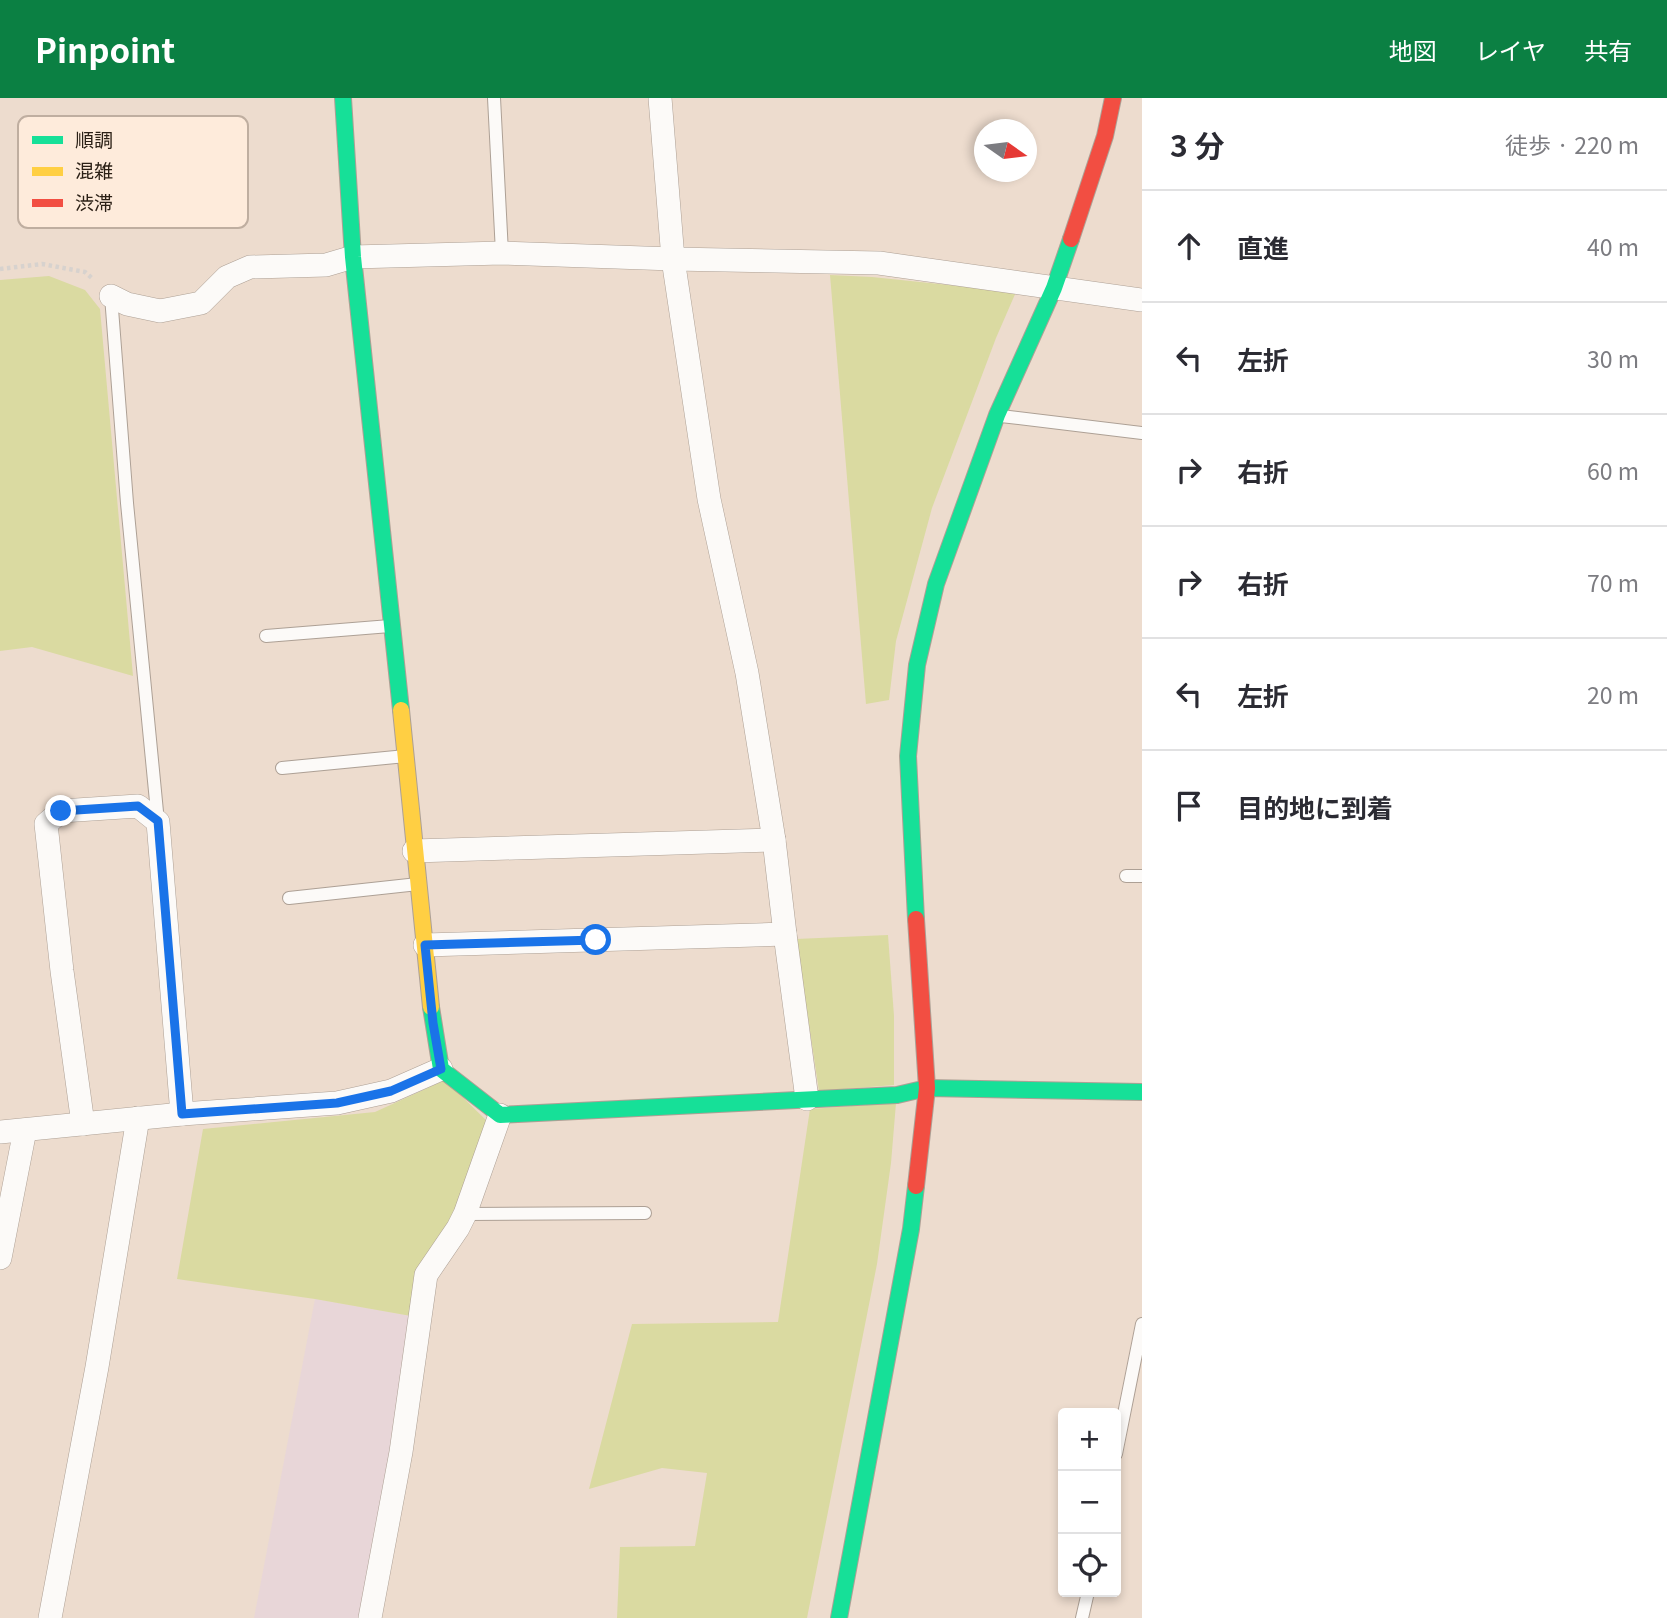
<!DOCTYPE html>
<html lang="ja">
<meta charset="utf-8">
<style>
body{margin:0;font-family:Georgia,"Noto Sans JP",serif;background:#f7f7f7;color:#2b2b33}
.controls{position:absolute;right:21px;bottom:21px;display:grid;overflow:hidden;border-radius:7px;box-shadow:0 4px 10px #0003}
.controls button{width:63px;height:63px;display:grid;place-items:center;padding:0;border:0;border-bottom:2px solid #e1e1e2;background:#fff;color:#2b2b33;font:35px sans-serif}
.compass{position:absolute;left:974px;top:21px;width:63px;height:63px;border-radius:50%;background:#fff;box-shadow:0 4px 10px #0003;rotate:104deg}
.stop{position:absolute;width:21px;height:21px;margin:-16px;border:5px solid #1a73e8;border-radius:50%;background:#fff}
.stop.end{background:#1a73e8;border-color:#fff;box-shadow:0 2px 7px #0008}
.list{margin:0;padding:0;list-style:none}
h2{display:flex;justify-content:space-between;align-items:center;height:91px;margin:0;padding:0 28px;font-size:30px}
h2 small{font-size:23px;font-weight:400;color:#7c7c81}
.list li{display:grid;grid-template-columns:46px 1fr auto;gap:21px;align-items:center;box-sizing:border-box;height:112px;padding:0 28px;border-top:2px solid #e1e1e2}
.list b{display:block;font-size:26px;white-space:nowrap}
.list em{font-size:23px;font-style:normal;color:#7c7c81}
.icon{flex:none;width:38px;height:38px;fill:none;stroke:currentColor;stroke-width:2;stroke-linecap:round;stroke-linejoin:round}
.map{position:relative;flex:none;width:1142px;height:1520px;overflow:hidden}
header{display:flex;align-items:center;gap:42px;box-sizing:border-box;height:98px;padding:0 35px;background:#0b8043;color:#fff}
header strong{font-size:33px}
nav{display:flex;gap:38px;margin-inline-start:auto;font-size:24px}
main{display:flex}
aside{flex:1;background:#fff}
.map>svg:first-child{display:block}
</style>
<header>
<strong>Pinpoint</strong>
<nav><a>地図</a><a>レイヤ</a><a>共有</a></nav>
</header>
<main>
<div class="map">
<svg width="1142" height="1520" viewBox="0 0 1142 1520">
<rect width="100%" height="100%" fill="#eddcce"/>
<polygon fill="#e8d6d8" points="315,1201 411,1218 387,1376 361,1520 254,1520"/>
<g fill="#dadaa1">
<polygon points="830,177 872,179 1016,194 996,240 932,410 896,543 889,602 866,606"/>
<polygon points="49,178 85,192 100,211 133,578 32,549 0,553 0,182"/>
<polygon points="888,837 894,918 894,987 819,993 796,841"/>
<polygon points="445,982 488,1024 466,1094 411,1218 315,1201 177,1181 203,1031 375,1014"/>
<polygon points="896,1005 891,1065 877,1166 807,1520 617,1520 620,1449 695,1448 707,1375 662,1370 589,1391 632,1226 778,1224 810,1011"/>
</g>
<g fill="none" stroke-linecap="round" stroke-linejoin="round">
<defs>
<g id="lane">
<polyline points="494,0 502,155"/>
<polyline points="111,198 127,405 158,724"/>
<polyline points="1001,318 1142,335"/>
<polyline points="266,538 390,528"/>
<polyline points="282,670 406,658"/>
<polyline points="1126,778 1142,778"/>
<polyline points="289,800 418,786"/>
<polyline points="465,1116 645,1115"/>
<polyline points="1116,1356 1142,1226"/>
<polyline points="1082,1520 1088,1494"/>
</g>
<g id="street">
<polyline points="660,0 673,161 709,401 747,575 774,742 785,836 807,1001"/>
<polyline points="111,198 127,206 160,213 201,205 227,179 250,169 326,167 353,159 502,155 673,161 879,165 1142,202"/>
<polyline points="414,753 774,742"/>
<polyline points="425,847 785,836"/>
<polyline points="83,1026 62,873 46,726 61,713 138,708 158,724 182,1016"/>
<polyline points="0,1034 182,1016 337,1005 391,993 441,971"/>
<polyline points="0,1160 25,1032"/>
<polyline points="50,1520 97,1269 138,1020"/>
<polyline points="370,1520 401,1354 426,1177 458,1130 465,1116 500,1017"/>
</g>
<g id="fast">
<polyline points="343,0 353,159 401,612"/>
<polyline points="916,821 908,658 917,567 936,486 997,317 1054,190 1071,141"/>
<polyline points="431,909 441,971 500,1017 897,997 927,990 1142,994"/>
<polyline points="839,1520 911,1131 916,1088"/>
</g>
<polyline id="slow" points="401,612 431,909"/>
<g id="jam">
<polyline points="1071,141 1105,38 1113,0"/>
<polyline points="916,821 927,990 916,1088"/>
</g>
</defs>
<use href="#lane" stroke="#ada095" stroke-width="14"/>
<use href="#street" stroke="#ada095" stroke-width="24"/>
<use href="#fast" stroke="#ada095" stroke-width="18"/>
<use href="#slow" stroke="#ada095" stroke-width="18"/>
<use href="#jam" stroke="#ada095" stroke-width="18"/>
<polyline stroke="#d7d2ce" stroke-width="4.5" stroke-dasharray="3.5 3.5" stroke-linecap="butt" points="0,171 42,166 85,174 93,181"/>
<use href="#lane" stroke="#fcfaf8" stroke-width="12"/>
<use href="#street" stroke="#fcfaf8" stroke-width="23"/>
<use href="#fast" stroke="#16e098" stroke-width="16"/>
<use href="#slow" stroke="#ffcf43" stroke-width="16"/>
<use href="#jam" stroke="#f24e42" stroke-width="16"/>
</g>
<g fill="none" stroke-linecap="round" stroke-linejoin="round">
<polyline stroke="#1a73e8" stroke-width="9" points="61,713 138,708 158,723 182,1016 337,1005 391,993 441,971 433,925 425,847 596,842"/>
</g>
<rect x="18" y="18" width="230" height="112" rx="10" fill="#feebdb" stroke="#bfaea0" stroke-width="2"/>
<rect x="32" y="38" width="31" height="8" fill="#16e098"/>
<rect x="32" y="69" width="31" height="9" fill="#ffcf43"/>
<rect x="32" y="101" width="31" height="8" fill="#f24e42"/>
<g font-size="19" fill="#2b2016">
<text x="75" y="49">順調</text>
<text x="75" y="80">混雑</text>
<text x="75" y="112">渋滞</text>
</g>
</svg>
<div class="controls">
<button>+</button>
<button>−</button>
<button><svg class="icon" aria-label="locate" viewBox="0 0 24 24"><circle cx="12" cy="12" r="6"/><path d="M12 2v4M12 18v4M2 12h4M18 12h4"/></svg></button>
</div>
<svg class="compass" viewBox="-18 -18 36 36"><path d="M0-13l5 13h-10z" fill="#e53935"/><path d="M0 13l5-13h-10z" fill="#7c7c81"/></svg>
<div class="stop" style="left:596px;top:842px"></div>
<div class="stop end" style="left:61px;top:713px"></div>
</div>
<aside>
<h2>3 分<small>徒歩 · 220 m</small></h2>
<ul class="list">
<li><svg class="icon" aria-label="ahead" viewBox="0 0 24 24"><path d="M12 20V5M6 11l6-6 6 6"/></svg><div><b>直進</b></div><em>40 m</em></li>
<li><svg class="icon" aria-label="left" viewBox="0 0 24 24"><path d="M17 20v-9H6M10 6l-5 5 5 5"/></svg><div><b>左折</b></div><em>30 m</em></li>
<li><svg class="icon" aria-label="right" viewBox="0 0 24 24"><path d="M7 20v-9h11M14 6l5 5-5 5"/></svg><div><b>右折</b></div><em>60 m</em></li>
<li><svg class="icon" aria-label="right" viewBox="0 0 24 24"><path d="M7 20v-9h11M14 6l5 5-5 5"/></svg><div><b>右折</b></div><em>70 m</em></li>
<li><svg class="icon" aria-label="left" viewBox="0 0 24 24"><path d="M17 20v-9H6M10 6l-5 5 5 5"/></svg><div><b>左折</b></div><em>20 m</em></li>
<li><svg class="icon" aria-label="arrive" viewBox="0 0 24 24"><path d="M6 21V4h12l-3 4 3 4H6"/></svg><div><b>目的地に到着</b></div></li>
</ul>
</aside>
</main>
